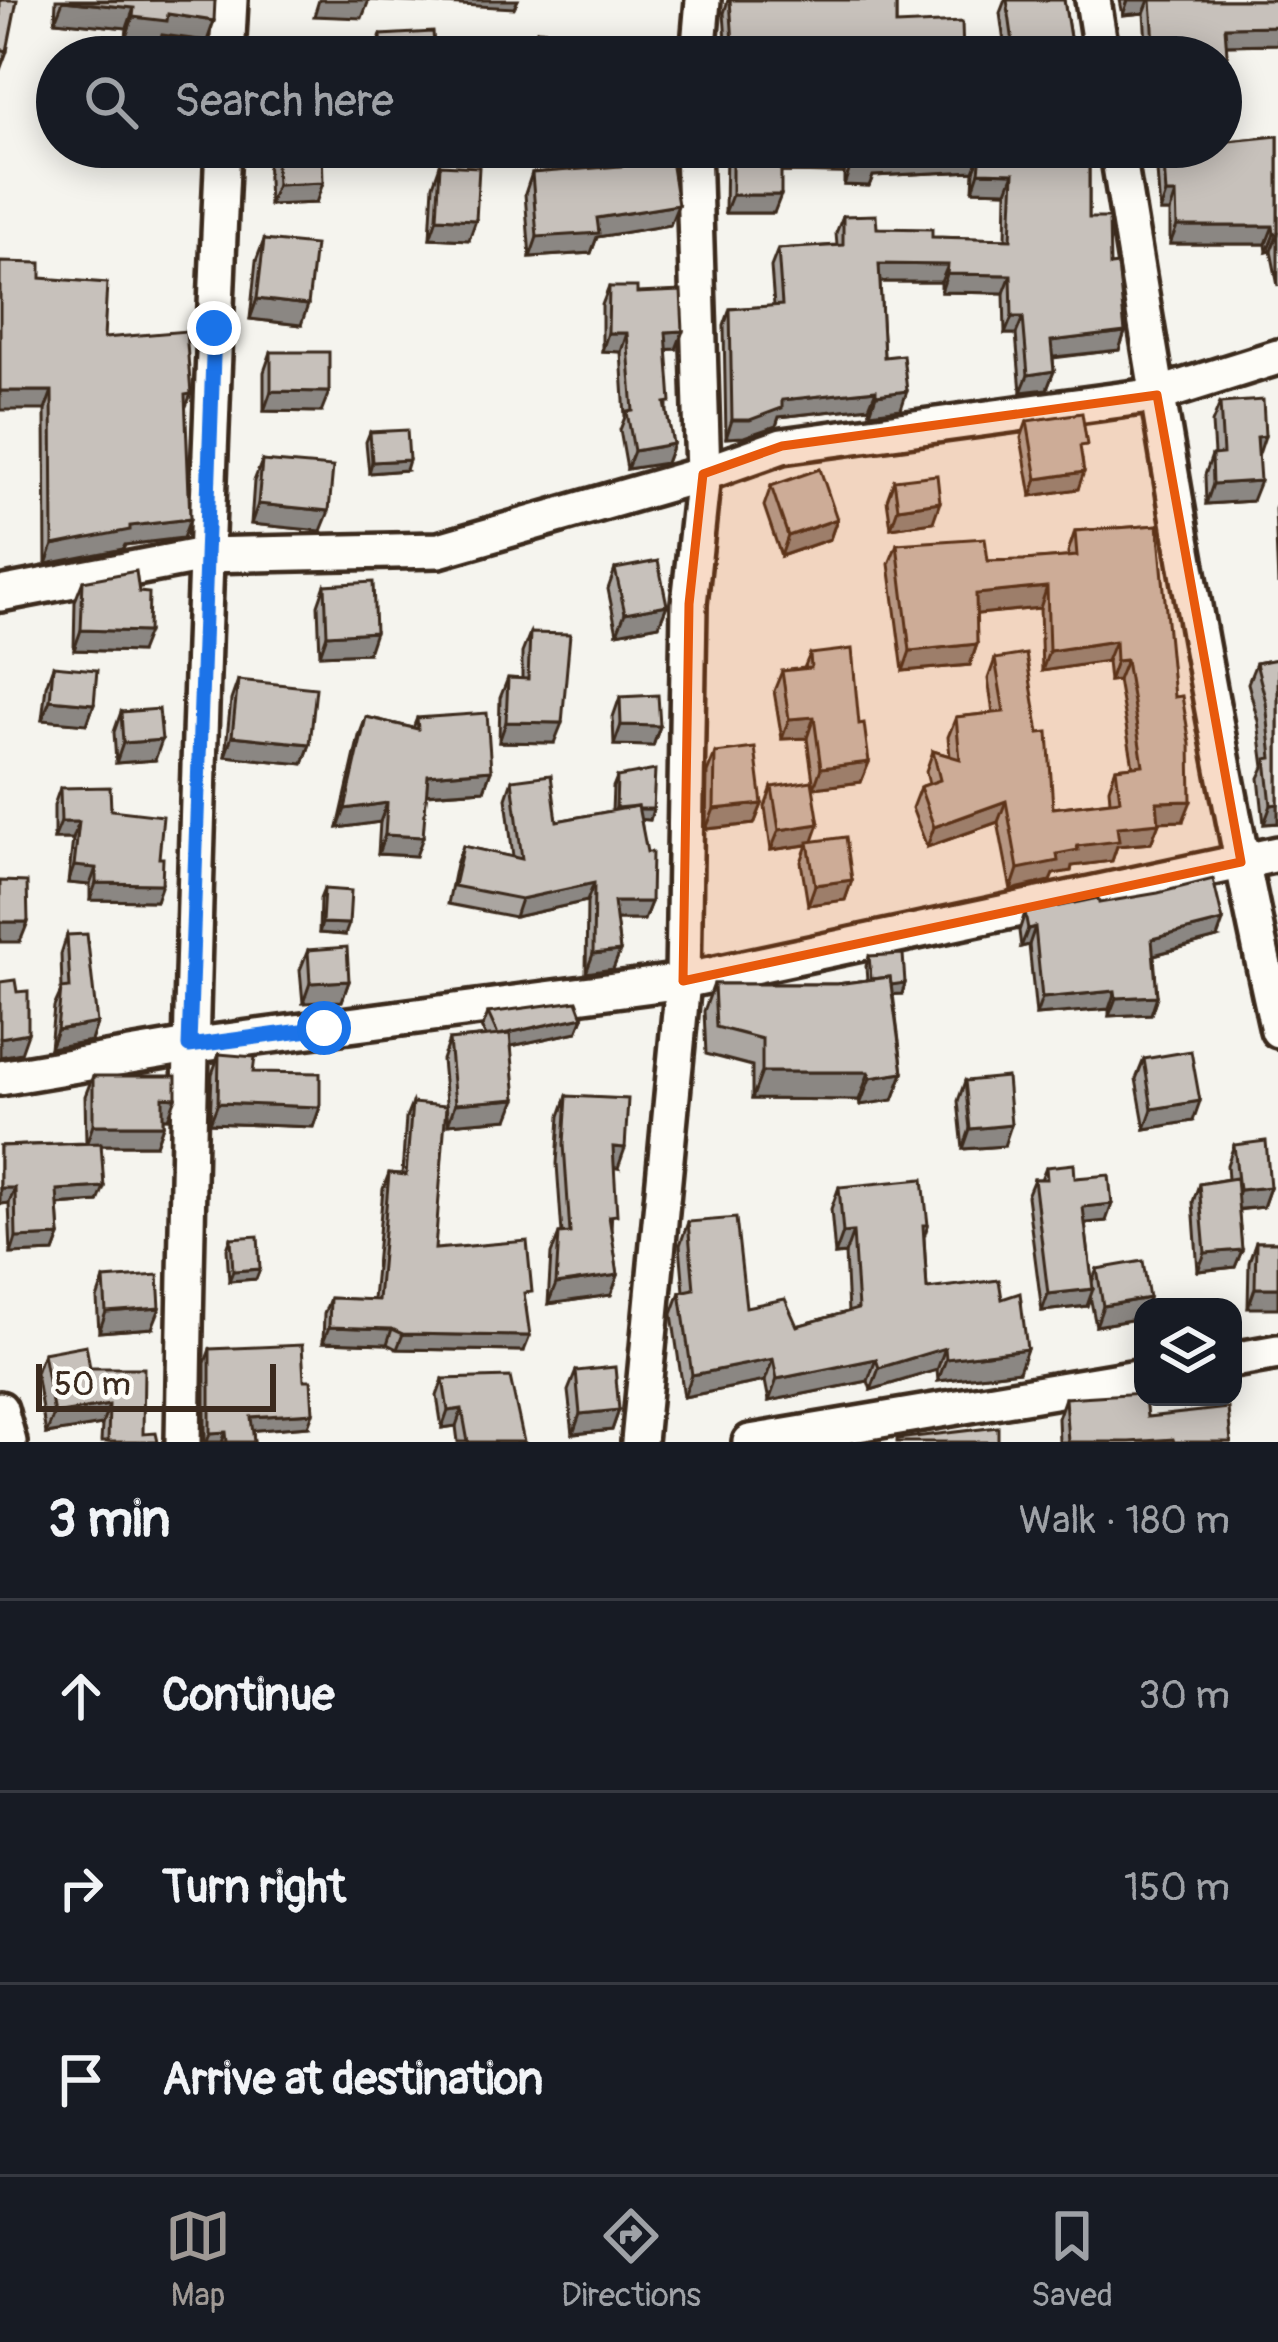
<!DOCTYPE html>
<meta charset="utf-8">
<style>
body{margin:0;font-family:Pangolin,sans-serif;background:#20242c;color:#f1f3f6}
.controls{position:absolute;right:36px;bottom:36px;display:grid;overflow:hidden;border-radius:24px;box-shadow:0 6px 30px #0003}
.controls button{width:108px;height:108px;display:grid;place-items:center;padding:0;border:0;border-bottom:3px solid #363941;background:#171b24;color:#f1f3f6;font:60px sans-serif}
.scale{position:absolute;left:36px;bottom:30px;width:240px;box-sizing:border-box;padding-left:12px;border:6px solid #3b2a1e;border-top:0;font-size:33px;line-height:42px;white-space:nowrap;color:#3b2a1e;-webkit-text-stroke:9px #fdfcf7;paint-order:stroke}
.stop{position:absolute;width:36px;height:36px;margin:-27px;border:9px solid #1a73e8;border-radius:50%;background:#fff}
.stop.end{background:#1a73e8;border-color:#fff;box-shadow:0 3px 12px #0008}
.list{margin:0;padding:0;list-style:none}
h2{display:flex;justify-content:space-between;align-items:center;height:156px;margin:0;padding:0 48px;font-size:51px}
h2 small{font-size:39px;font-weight:400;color:#9ea1a6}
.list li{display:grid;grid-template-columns:78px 1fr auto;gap:36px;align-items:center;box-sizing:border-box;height:192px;padding:0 48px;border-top:3px solid #363941}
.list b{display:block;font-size:45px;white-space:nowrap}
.list em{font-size:39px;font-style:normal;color:#9ea1a6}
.icon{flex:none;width:66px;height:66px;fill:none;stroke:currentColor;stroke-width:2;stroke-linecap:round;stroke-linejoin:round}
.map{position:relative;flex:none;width:1278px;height:1442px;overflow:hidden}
.search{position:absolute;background:#171b24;box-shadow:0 6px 30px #0003;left:36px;right:36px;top:36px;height:132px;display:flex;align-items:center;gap:30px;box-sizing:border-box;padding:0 42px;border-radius:66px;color:#9ea1a6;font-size:45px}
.sheet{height:732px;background:#171b24}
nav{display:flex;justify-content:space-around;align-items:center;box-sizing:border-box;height:168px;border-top:3px solid #363941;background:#171b24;font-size:33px;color:#9ea1a6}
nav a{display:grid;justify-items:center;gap:6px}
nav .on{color:#9f9995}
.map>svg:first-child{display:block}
</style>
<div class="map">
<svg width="1278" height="1442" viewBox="0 0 1278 1442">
<rect width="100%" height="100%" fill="#f5f4ee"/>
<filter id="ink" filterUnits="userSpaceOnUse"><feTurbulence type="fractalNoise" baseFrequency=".00833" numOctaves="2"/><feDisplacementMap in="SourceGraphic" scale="24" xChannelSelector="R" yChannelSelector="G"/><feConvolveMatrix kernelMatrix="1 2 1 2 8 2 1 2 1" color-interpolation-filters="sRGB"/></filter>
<g filter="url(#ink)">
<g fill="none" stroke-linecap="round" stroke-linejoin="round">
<defs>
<g id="minor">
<polyline points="1093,0 1102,57"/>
<polyline points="227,57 230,0"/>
<polyline points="698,57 703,0"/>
<path d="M 1117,147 C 1165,443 1213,738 1278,1030"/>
<polyline points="0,594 204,555 439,550 703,474 782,446 1157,395 1278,357"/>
<polyline points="0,1078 189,1046 683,981 1278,854"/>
<polyline points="1233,1360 1278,1352"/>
<polyline points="0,1409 9,1442"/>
<path d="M 183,1442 C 190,1010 203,579 223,147"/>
<polyline points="639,1442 683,981 689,604 703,474 693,147"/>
<polyline points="750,1442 1143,1376"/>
</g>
</defs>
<use href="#minor" stroke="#3b2a1e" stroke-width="42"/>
<use href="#minor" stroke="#fdfcf7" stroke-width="33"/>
</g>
<g fill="#aba6a1" stroke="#3b2a1e" stroke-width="3">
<polygon points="0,0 7,51 0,70"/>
<polygon points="56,0 215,0 207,41 162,35 160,41 126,37 127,28 55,21"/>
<polygon points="728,0 896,0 896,25 963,57 727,57 724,13"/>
<polygon points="1005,0 1064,0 1072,50 1069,57 1006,57 1000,13"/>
<polygon points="1120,0 1278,0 1278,44 1226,45 1229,81 1223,97 1228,141 1278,136 1278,286 1271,251 1267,252 1266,244 1170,244 1170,212 1160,212 1156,157 1146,158 1146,147 1221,147 1221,57 1147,57 1144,13 1123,15"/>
<polygon points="537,30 591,57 530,57"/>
<polygon points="381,35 435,57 373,57"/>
<polygon points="57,94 57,137 55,101"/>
<polygon points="269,147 322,147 316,203 269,205 267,153"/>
<polygon points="726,147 1089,147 1089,218 1110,266 1125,332 1119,350 1053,358 1054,371 1047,389 1021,392 1016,334 1005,334 1004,293 941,292 941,282 880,282 884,357 901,409 870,413 869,407 779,417 776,426 744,437 726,438 724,326 730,309 774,306 771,267 778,249 837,245 836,233 843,216 877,228 932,237 1006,239 1007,191 973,190 974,171 873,176 869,186 844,185 844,173 781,172 774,213 725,213"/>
<polygon points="621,162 678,205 670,225 597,237 591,253 530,257 525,194 532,173 620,166"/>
<polygon points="440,165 469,240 430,238 433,185"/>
<polygon points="264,240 301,325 250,319 256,261"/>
<polygon points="41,278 104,338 191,394 185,409 183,538 125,545 123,549 46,564 45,410"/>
<polygon points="609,287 637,293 676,349 667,349 667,413 673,444 666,463 627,469 620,430 625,417 621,352 602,351 602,305"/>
<polygon points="271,352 321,412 264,411 264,372"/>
<polygon points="1220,403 1258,456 1252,501 1206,504 1205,475 1212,455 1214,454 1212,423"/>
<polygon points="1027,421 1082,460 1078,489 1031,496 1021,438"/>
<polygon points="370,432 406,470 369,473 366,442"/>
<polygon points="262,461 321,531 251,524 254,481"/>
<polygon points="894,480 933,522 891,528 887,500"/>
<polygon points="771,486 837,519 830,539 781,556 764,506"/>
<polygon points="1278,501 1278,585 1275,509"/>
<polygon points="1158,525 1183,821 1159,822 1151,843 1117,846 1112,861 1072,866 1071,871 1053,874 1050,881 1011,890 998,822 927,847 912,808 920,787 929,784 926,771 933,751 950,756 948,737 956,717 993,713 988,679 995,659 1039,733 1053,808 1110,801 1109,788 1116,768 1133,766 1118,680 1109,681 1107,661 1042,671 1040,608 976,614 977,644 970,665 903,671 889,564 897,544 988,561 1024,560 1068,557 1068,552 1075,531"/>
<polygon points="615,569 667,605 659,625 617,633 608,589"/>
<polygon points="83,581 139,592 140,652 74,650 75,601"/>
<polygon points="325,585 368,653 320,655 318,605"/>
<polygon points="530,633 554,743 499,742 500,698 508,678 522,679 522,653"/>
<polygon points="810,654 859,724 869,762 861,782 814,788 807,738 782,739 774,691 782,671 804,668"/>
<polygon points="1278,659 1278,823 1264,824 1259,778 1264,767 1258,721 1248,683 1256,663"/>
<polygon points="53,666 94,704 87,724 42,720 46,686"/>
<polygon points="238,680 310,744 303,764 225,756 231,700"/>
<polygon points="620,697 660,726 653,746 614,745 613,717"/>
<polygon points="121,712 155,760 116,763 114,732"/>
<polygon points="366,717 413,728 417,718 491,770 484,790 427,794 416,856 378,854 380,822 338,828 359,736"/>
<polygon points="715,753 762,804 754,824 706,829 707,773"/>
<polygon points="617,777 653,809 650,820 641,819 651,902 644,920 616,920 620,951 613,969 586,973 587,901 515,917 448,904 456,864 463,846 513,857 506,798 512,780 557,821 612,811 613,787"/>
<polygon points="772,787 813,841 852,880 845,900 808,905 801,862 807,845 771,850 765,807"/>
<polygon points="60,788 111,810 159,858 156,901 90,900 90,885 68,883 73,839 54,839 54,805"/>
<polygon points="324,889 345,935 319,933 320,899"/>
<polygon points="1099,903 1217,938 1154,955 1157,996 1151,1014 1109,1016 1109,1009 1036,1015 1029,945 1021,947 1019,931 1025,913"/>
<polygon points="67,935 97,1023 91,1041 50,1048 54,1007 62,989 61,954"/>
<polygon points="308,950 349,981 342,1001 303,1003 300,970"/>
<polygon points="869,956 905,983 902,994 893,994 903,1073 893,1100 860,1105 859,1100 752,1099 752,1066 706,1054 704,1011 714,984 837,984 867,980 866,966"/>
<polygon points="488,1013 583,1017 577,1032 511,1046 508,1119 448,1124 442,1060 449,1040 486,1036 482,1029"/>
<polygon points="219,1054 320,1107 313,1127 210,1123 212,1074"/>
<polygon points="1144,1059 1193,1121 1145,1129 1136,1079"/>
<polygon points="93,1076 168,1118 163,1118 163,1125 156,1145 101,1145 98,1202 58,1205 60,1236 54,1252 11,1254 9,1203 0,1204 0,1146 86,1143 85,1096"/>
<polygon points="965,1081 1004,1146 963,1149 958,1101"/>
<polygon points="567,1096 618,1168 614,1167 611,1230 618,1275 611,1295 548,1304 551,1254 559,1234 562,1234 557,1164 560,1116"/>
<polygon points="412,1103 435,1249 526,1308 524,1351 397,1349 387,1344 323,1342 324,1314 330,1298 373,1300 383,1189 389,1173 402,1174 406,1118"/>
<polygon points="1234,1145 1270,1187 1263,1207 1238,1210 1242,1250 1235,1267 1198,1271 1193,1202 1199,1184 1228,1179 1227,1165"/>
<polygon points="1046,1167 1075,1178 1106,1221 1085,1223 1092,1282 1097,1269 1149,1298 1146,1307 1143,1307 1142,1318 1096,1326 1090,1296 1087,1306 1042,1311 1027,1196 1034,1179 1041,1179"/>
<polygon points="839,1187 928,1225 924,1237 927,1289 1002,1299 1019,1371 938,1381 937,1370 871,1390 868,1381 769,1401 765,1381 684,1397 672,1314 680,1292 684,1291 680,1245 688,1222 746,1307 797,1326 848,1312 845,1254 835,1255 831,1209"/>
<polygon points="231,1238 260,1269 256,1279 229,1281 227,1249"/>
<polygon points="1256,1242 1278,1242 1248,1308 1249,1262"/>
<polygon points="104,1279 152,1328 99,1332 97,1299"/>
<polygon points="210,1349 308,1426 253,1430 254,1442 205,1442 205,1363"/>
<polygon points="43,1353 90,1368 143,1434 158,1442 101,1442 102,1425 46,1434 36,1373"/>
<polygon points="576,1371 619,1410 612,1430 573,1434 568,1391"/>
<polygon points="443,1379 524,1442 458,1442 456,1426 442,1428 437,1396"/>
<polygon points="1065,1398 1147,1417 1231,1442 1059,1442 1058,1418"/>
</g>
<g fill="#8b8783" stroke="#3b2a1e" stroke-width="3">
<polygon points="319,0 518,0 514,8 369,0 362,18 314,16"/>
<polygon points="1128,0 1149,0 1144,13 1123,15"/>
<polygon points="63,1 134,8 127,28 55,21"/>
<polygon points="168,14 214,21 207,41 162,35 160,41 126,37 133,17"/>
<polygon points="1278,26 1278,44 1219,45 1225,27"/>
<polygon points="1072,50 1069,57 1018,57"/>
<polygon points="1150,147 1160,147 1156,157 1146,158"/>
<polygon points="981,153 974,171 873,176 869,186 844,185 850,168 876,159"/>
<polygon points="781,154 850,156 844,173 774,172"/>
<polygon points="979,172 1014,173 1007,191 973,190"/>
<polygon points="323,183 316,203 269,205 277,185"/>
<polygon points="1166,194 1176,194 1170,212 1160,212"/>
<polygon points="732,195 781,195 774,213 725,213"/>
<polygon points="678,205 670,225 597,237 591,253 530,257 537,237 597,218"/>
<polygon points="437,218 476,220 469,240 430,238"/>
<polygon points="1177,226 1273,226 1266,244 1170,244"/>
<polygon points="1278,233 1271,251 1267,252 1274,234"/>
<polygon points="879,264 948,265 941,282 873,282"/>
<polygon points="947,274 1011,275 1004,293 941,292"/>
<polygon points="257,299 308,305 301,325 250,319"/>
<polygon points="1012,317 1023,317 1016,334 1005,334"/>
<polygon points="683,331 676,349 659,350 666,332"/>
<polygon points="1125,332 1119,350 1045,358 1051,341"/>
<polygon points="608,333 627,333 621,352 602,351"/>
<polygon points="1054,371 1047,389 1021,392 1028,375"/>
<polygon points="876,390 869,407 779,417 776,426 744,437 726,438 732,420 782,400"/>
<polygon points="0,391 52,391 45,410 0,410"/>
<polygon points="271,391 329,392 321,412 264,411"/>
<polygon points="907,391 901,409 870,413 876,395"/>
<polygon points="1265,436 1258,457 1257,437"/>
<polygon points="673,444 666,463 627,469 634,451"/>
<polygon points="409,460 406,470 369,473 372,462"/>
<polygon points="1084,472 1078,489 1031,496 1037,479"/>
<polygon points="1260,481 1252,501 1206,504 1213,484"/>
<polygon points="940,502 933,522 891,528 898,508"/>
<polygon points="258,504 329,511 321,531 251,524"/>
<polygon points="190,519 183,538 125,545 123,549 46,564 53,545 130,526"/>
<polygon points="837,519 830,539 781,556 788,536"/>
<polygon points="1047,587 1040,608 968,615 976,594"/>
<polygon points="667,605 659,625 617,633 625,613"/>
<polygon points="81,630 148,632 140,652 74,650"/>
<polygon points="375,632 368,653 320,655 327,635"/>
<polygon points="1115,641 1107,661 1042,671 1049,651"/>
<polygon points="977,644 970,665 903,671 910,651"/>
<polygon points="1126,660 1118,680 1109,681 1116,661"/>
<polygon points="50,700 94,704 87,724 42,720"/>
<polygon points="814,717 807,738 782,739 789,719"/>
<polygon points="506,722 562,723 554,743 499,742"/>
<polygon points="621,725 660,726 653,746 614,745"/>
<polygon points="232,736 310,744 303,764 225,756"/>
<polygon points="162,740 155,760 116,763 123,743"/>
<polygon points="869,762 861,782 814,788 821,768"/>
<polygon points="491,770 484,790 421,794 428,775"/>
<polygon points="1006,801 998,822 927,847 934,827"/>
<polygon points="1191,801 1183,821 1149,822 1157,802"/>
<polygon points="387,803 380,822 338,828 345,809"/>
<polygon points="762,804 754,824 706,829 714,809"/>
<polygon points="1278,804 1278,823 1264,824 1271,805"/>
<polygon points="616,808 653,809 650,820 612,818"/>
<polygon points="61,822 79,822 73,839 54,839"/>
<polygon points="1159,823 1151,843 1117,846 1112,861 1072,866 1071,871 1053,874 1050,881 1011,890 1018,869 1077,846 1117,827"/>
<polygon points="819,824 812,844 771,850 779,830"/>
<polygon points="385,835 423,837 416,856 378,854"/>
<polygon points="74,866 96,868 90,885 68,883"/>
<polygon points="852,880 845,900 808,905 815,885"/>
<polygon points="96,883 162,884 156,901 90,900"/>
<polygon points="594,883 587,901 515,917 521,899"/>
<polygon points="614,902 651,902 644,920 608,920"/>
<polygon points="1223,921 1217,938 1146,957 1152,939"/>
<polygon points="0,922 28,922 20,942 0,942"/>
<polygon points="322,923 349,924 345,935 319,933"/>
<polygon points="1035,927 1029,945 1021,947 1028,929"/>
<polygon points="620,951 613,969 586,973 593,954"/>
<polygon points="349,981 342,1001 303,1003 310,983"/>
<polygon points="905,983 902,994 868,996 872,986"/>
<polygon points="1115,991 1109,1009 1036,1015 1042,998"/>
<polygon points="1157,996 1151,1014 1109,1016 1116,998"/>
<polygon points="583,1017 577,1032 493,1050 498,1035"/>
<polygon points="97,1023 91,1041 50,1048 57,1030"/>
<polygon points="28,1033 21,1053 0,1057 0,1038"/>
<polygon points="762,1072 869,1072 859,1100 752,1099"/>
<polygon points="903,1073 893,1100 860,1105 870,1078"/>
<polygon points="163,1097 176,1098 168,1118 156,1117"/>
<polygon points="516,1099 508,1119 448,1124 455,1104"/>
<polygon points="1200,1101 1193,1121 1145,1129 1152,1109"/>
<polygon points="218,1103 320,1107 313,1127 210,1123"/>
<polygon points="93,1125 163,1125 156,1145 86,1145"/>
<polygon points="1011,1125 1004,1146 963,1149 970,1129"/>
<polygon points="613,1147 625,1148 618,1168 606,1167"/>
<polygon points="104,1187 98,1202 52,1205 57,1190"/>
<polygon points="1270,1187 1263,1207 1231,1210 1239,1190"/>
<polygon points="0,1188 15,1188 9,1203 0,1204"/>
<polygon points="1112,1204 1106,1221 1077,1224 1083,1207"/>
<polygon points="853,1232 845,1254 835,1255 843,1233"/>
<polygon points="60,1236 54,1252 11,1254 16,1238"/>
<polygon points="1242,1250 1235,1267 1198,1271 1205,1253"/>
<polygon points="260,1269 256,1279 229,1281 233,1271"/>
<polygon points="618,1275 611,1295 548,1304 556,1284"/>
<polygon points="1255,1288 1278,1288 1278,1308 1248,1308"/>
<polygon points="1093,1289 1087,1306 1042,1311 1048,1294"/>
<polygon points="1149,1298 1146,1307 1143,1307 1142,1318 1096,1326 1103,1306"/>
<polygon points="160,1308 152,1328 99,1332 106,1312"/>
<polygon points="329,1327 392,1329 387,1344 323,1342"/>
<polygon points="403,1334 530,1336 524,1351 397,1349"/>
<polygon points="945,1348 937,1370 871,1390 879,1368"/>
<polygon points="1027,1349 1019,1371 938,1381 946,1359"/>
<polygon points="773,1359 765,1381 684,1397 692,1375"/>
<polygon points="876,1359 868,1381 769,1401 777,1379"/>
<polygon points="109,1405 102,1425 46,1434 54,1414"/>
<polygon points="462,1409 456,1426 442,1428 448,1411"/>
<polygon points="619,1410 612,1430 573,1434 580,1414"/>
<polygon points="313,1413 308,1426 246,1431 251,1417"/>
<polygon points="226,1432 222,1442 207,1442 210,1433"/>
</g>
<g fill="#c7c1bb" stroke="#3b2a1e" stroke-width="3">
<polygon points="0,0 17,0 7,51 0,49"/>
<polygon points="215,0 214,21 168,14 167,21 133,17 134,8 63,1"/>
<polygon points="730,0 896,0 896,25 962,22 963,57 734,57"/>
<polygon points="1007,0 1064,0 1072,50 1015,57"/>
<polygon points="1151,0 1278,0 1278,26 1225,27 1229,81 1222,82 1228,141 1278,136 1278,234 1274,234 1273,226 1177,226 1176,194 1166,194 1163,147 1221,147 1221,57 1155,57"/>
<polygon points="537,30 592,33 591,57 536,57"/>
<polygon points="433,32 435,57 382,57 381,35"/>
<polygon points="275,147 322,147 323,183 277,185"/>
<polygon points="732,147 1089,147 1089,218 1109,218 1110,266 1118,265 1125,332 1051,341 1054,371 1028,375 1023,317 1012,317 1011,275 947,274 948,265 879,264 884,357 903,355 907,391 876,395 876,390 782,400 782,408 750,420 732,420 730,309 782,305 778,249 843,245 843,216 876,215 877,228 932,229 932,237 1011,239 1014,173 979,172 981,153 876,159 876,168 850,168 850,156 781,154 781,195 732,195"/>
<polygon points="670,154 678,205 597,218 599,233 537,237 532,173 622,166 621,162"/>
<polygon points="440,165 479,167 476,220 437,218"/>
<polygon points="264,240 315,245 308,305 257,299"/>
<polygon points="0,262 41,263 41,278 107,283 104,338 186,331 191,394 185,395 190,519 130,526 130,530 53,545 52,391 0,391"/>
<polygon points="609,287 637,287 637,293 681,291 683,331 666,332 671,402 665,403 673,444 634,451 627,412 633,411 627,333 608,333"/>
<polygon points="271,352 329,352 329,392 271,391"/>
<polygon points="1263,400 1265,436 1257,437 1260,481 1213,484 1212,455 1223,454 1220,403"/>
<polygon points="1082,413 1087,445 1080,446 1084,472 1037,479 1027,421"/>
<polygon points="407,430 409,460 372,462 370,432"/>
<polygon points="262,461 333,467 329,511 258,504"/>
<polygon points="820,469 837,519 788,536 771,486"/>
<polygon points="937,475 940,502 898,508 894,480"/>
<polygon points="1158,525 1174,697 1182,696 1190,744 1191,801 1157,802 1159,823 1117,827 1119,841 1077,846 1078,850 1057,854 1058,861 1018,869 1006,801 934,827 920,787 940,780 933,751 960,759 956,717 1004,712 995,659 1026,654 1039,733 1048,732 1053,808 1120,800 1116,768 1143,765 1126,660 1116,661 1115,641 1049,651 1047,587 976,594 977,644 910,651 897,544 985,538 988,561 1024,560 1077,556 1075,531"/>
<polygon points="658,561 667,605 625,613 615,569"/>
<polygon points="136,571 139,592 149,593 148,632 81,630 83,581"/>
<polygon points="373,582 375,632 327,635 325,585"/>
<polygon points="530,633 570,634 562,723 506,722 508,678 528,679"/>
<polygon points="852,649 859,724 864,723 869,762 821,768 814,717 789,719 782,671 811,668 810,654"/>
<polygon points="1278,659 1278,804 1271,805 1266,759 1272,758 1266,702 1256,663"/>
<polygon points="53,666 97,670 94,704 50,700"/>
<polygon points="238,680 316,688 310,744 232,736"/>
<polygon points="658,695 660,726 621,725 620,697"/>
<polygon points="159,709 162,740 123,743 121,712"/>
<polygon points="487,713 491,770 428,775 423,837 385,835 387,803 345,809 366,717 418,729 417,718"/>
<polygon points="755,748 762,804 714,809 715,753"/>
<polygon points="655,770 653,809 638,809 638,806 616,808 617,777"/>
<polygon points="551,775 557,821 638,806 647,852 652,852 651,902 614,902 620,951 593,954 594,883 521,899 454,886 463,846 522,859 512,780"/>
<polygon points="812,781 819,824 779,830 772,787"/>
<polygon points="110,787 111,810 163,816 159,858 163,858 162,884 96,883 96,868 74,866 79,822 61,822 60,788"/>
<polygon points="846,837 852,880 815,885 808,842"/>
<polygon points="1213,879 1223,921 1152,939 1157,996 1116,998 1115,991 1042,998 1035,927 1028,929 1025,913 1084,901 1098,898 1099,903 1158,893"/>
<polygon points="0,881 27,882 28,922 0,922"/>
<polygon points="324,889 351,891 349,924 322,923"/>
<polygon points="87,934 97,1023 57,1030 61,989 70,988 67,935"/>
<polygon points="347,947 349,981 310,983 308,950"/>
<polygon points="903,954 905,983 891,985 890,977 871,979 869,956"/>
<polygon points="890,977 903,1073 870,1078 869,1072 762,1072 762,1039 716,1027 714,984 837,984"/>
<polygon points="15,980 17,992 28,991 28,1033 0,1038 0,982"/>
<polygon points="577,1001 583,1017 498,1035 488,1013"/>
<polygon points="510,1034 516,1099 455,1104 449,1040"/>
<polygon points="1191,1051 1200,1101 1152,1109 1144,1059"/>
<polygon points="219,1054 255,1057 253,1072 320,1073 320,1107 218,1103"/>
<polygon points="93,1076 176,1076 176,1098 163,1097 163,1125 93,1125"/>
<polygon points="1007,1077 1011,1125 970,1129 965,1081"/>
<polygon points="567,1096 628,1099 625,1148 613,1147 617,1215 609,1216 618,1275 556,1284 559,1234 570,1233 564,1144"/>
<polygon points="412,1103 446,1106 435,1249 527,1241 532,1292 524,1293 530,1336 403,1334 392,1329 329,1327 330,1298 378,1300 389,1173 406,1175"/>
<polygon points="1266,1141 1270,1187 1239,1190 1234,1145"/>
<polygon points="101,1143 104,1187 57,1190 60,1236 16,1238 15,1188 0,1188 0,1146"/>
<polygon points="1074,1164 1075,1178 1109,1175 1112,1204 1083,1207 1093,1289 1048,1294 1034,1179 1047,1179 1046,1167"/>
<polygon points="1236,1178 1242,1250 1205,1253 1199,1184"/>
<polygon points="923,1179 928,1225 923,1225 927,1289 999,1280 1002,1299 1020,1293 1027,1349 946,1359 945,1348 879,1368 876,1359 777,1379 773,1359 692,1375 680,1292 694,1289 688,1222 736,1218 746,1307 785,1299 797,1326 858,1309 853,1232 843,1233 839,1187"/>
<polygon points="258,1236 260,1269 233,1271 231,1238"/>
<polygon points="1256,1242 1278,1242 1278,1288 1255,1288"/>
<polygon points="1143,1261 1149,1298 1103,1306 1097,1269"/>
<polygon points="158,1275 160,1308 106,1312 104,1279"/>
<polygon points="86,1345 90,1368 144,1368 143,1434 156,1433 158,1442 108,1442 109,1405 54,1414 43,1353"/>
<polygon points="302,1345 304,1380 311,1380 313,1413 251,1417 254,1442 227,1442 226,1432 210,1433 210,1349"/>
<polygon points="615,1367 619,1410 580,1414 576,1371"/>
<polygon points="510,1377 524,1442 468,1442 462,1409 448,1411 443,1379"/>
<polygon points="1143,1393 1143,1397 1145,1397 1147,1417 1228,1408 1231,1442 1174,1442 1173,1439 1129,1442 1068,1442 1065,1398"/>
<polygon points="998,1427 998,1442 897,1442 897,1439"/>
</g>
</g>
<g fill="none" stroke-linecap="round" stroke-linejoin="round" filter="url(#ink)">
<polyline stroke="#1a73e8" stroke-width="15" points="214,328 189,1046 324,1028"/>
</g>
<path fill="#e8590c" fill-opacity="0.2" stroke="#e8590c" stroke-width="9" stroke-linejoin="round" d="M 1157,395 L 1241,862 L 683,981 L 689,604 L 703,474 L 782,446 Z"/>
</svg>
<div class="controls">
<button><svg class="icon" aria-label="layers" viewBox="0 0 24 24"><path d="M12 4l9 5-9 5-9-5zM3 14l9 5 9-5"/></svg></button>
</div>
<div class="scale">50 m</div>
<div class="stop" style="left:324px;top:1028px"></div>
<div class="stop end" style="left:214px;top:328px"></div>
<div class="search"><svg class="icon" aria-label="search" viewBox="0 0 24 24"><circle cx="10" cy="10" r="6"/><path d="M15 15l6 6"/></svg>Search here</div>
</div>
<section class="sheet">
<h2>3 min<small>Walk · 180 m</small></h2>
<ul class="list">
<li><svg class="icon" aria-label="ahead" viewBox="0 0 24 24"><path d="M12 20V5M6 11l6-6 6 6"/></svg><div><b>Continue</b></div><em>30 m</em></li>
<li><svg class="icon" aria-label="right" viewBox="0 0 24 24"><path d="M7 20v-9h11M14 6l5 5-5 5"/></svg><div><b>Turn right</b></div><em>150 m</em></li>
<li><svg class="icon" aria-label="arrive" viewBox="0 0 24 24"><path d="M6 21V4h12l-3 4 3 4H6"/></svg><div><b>Arrive at destination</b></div></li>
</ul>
</section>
<nav>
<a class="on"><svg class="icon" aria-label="map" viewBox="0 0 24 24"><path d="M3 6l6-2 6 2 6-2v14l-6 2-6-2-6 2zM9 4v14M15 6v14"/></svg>Map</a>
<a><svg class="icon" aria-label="directions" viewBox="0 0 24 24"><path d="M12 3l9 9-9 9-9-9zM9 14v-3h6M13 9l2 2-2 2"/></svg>Directions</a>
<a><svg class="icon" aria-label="saved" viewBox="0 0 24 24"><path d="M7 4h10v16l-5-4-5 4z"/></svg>Saved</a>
</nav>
